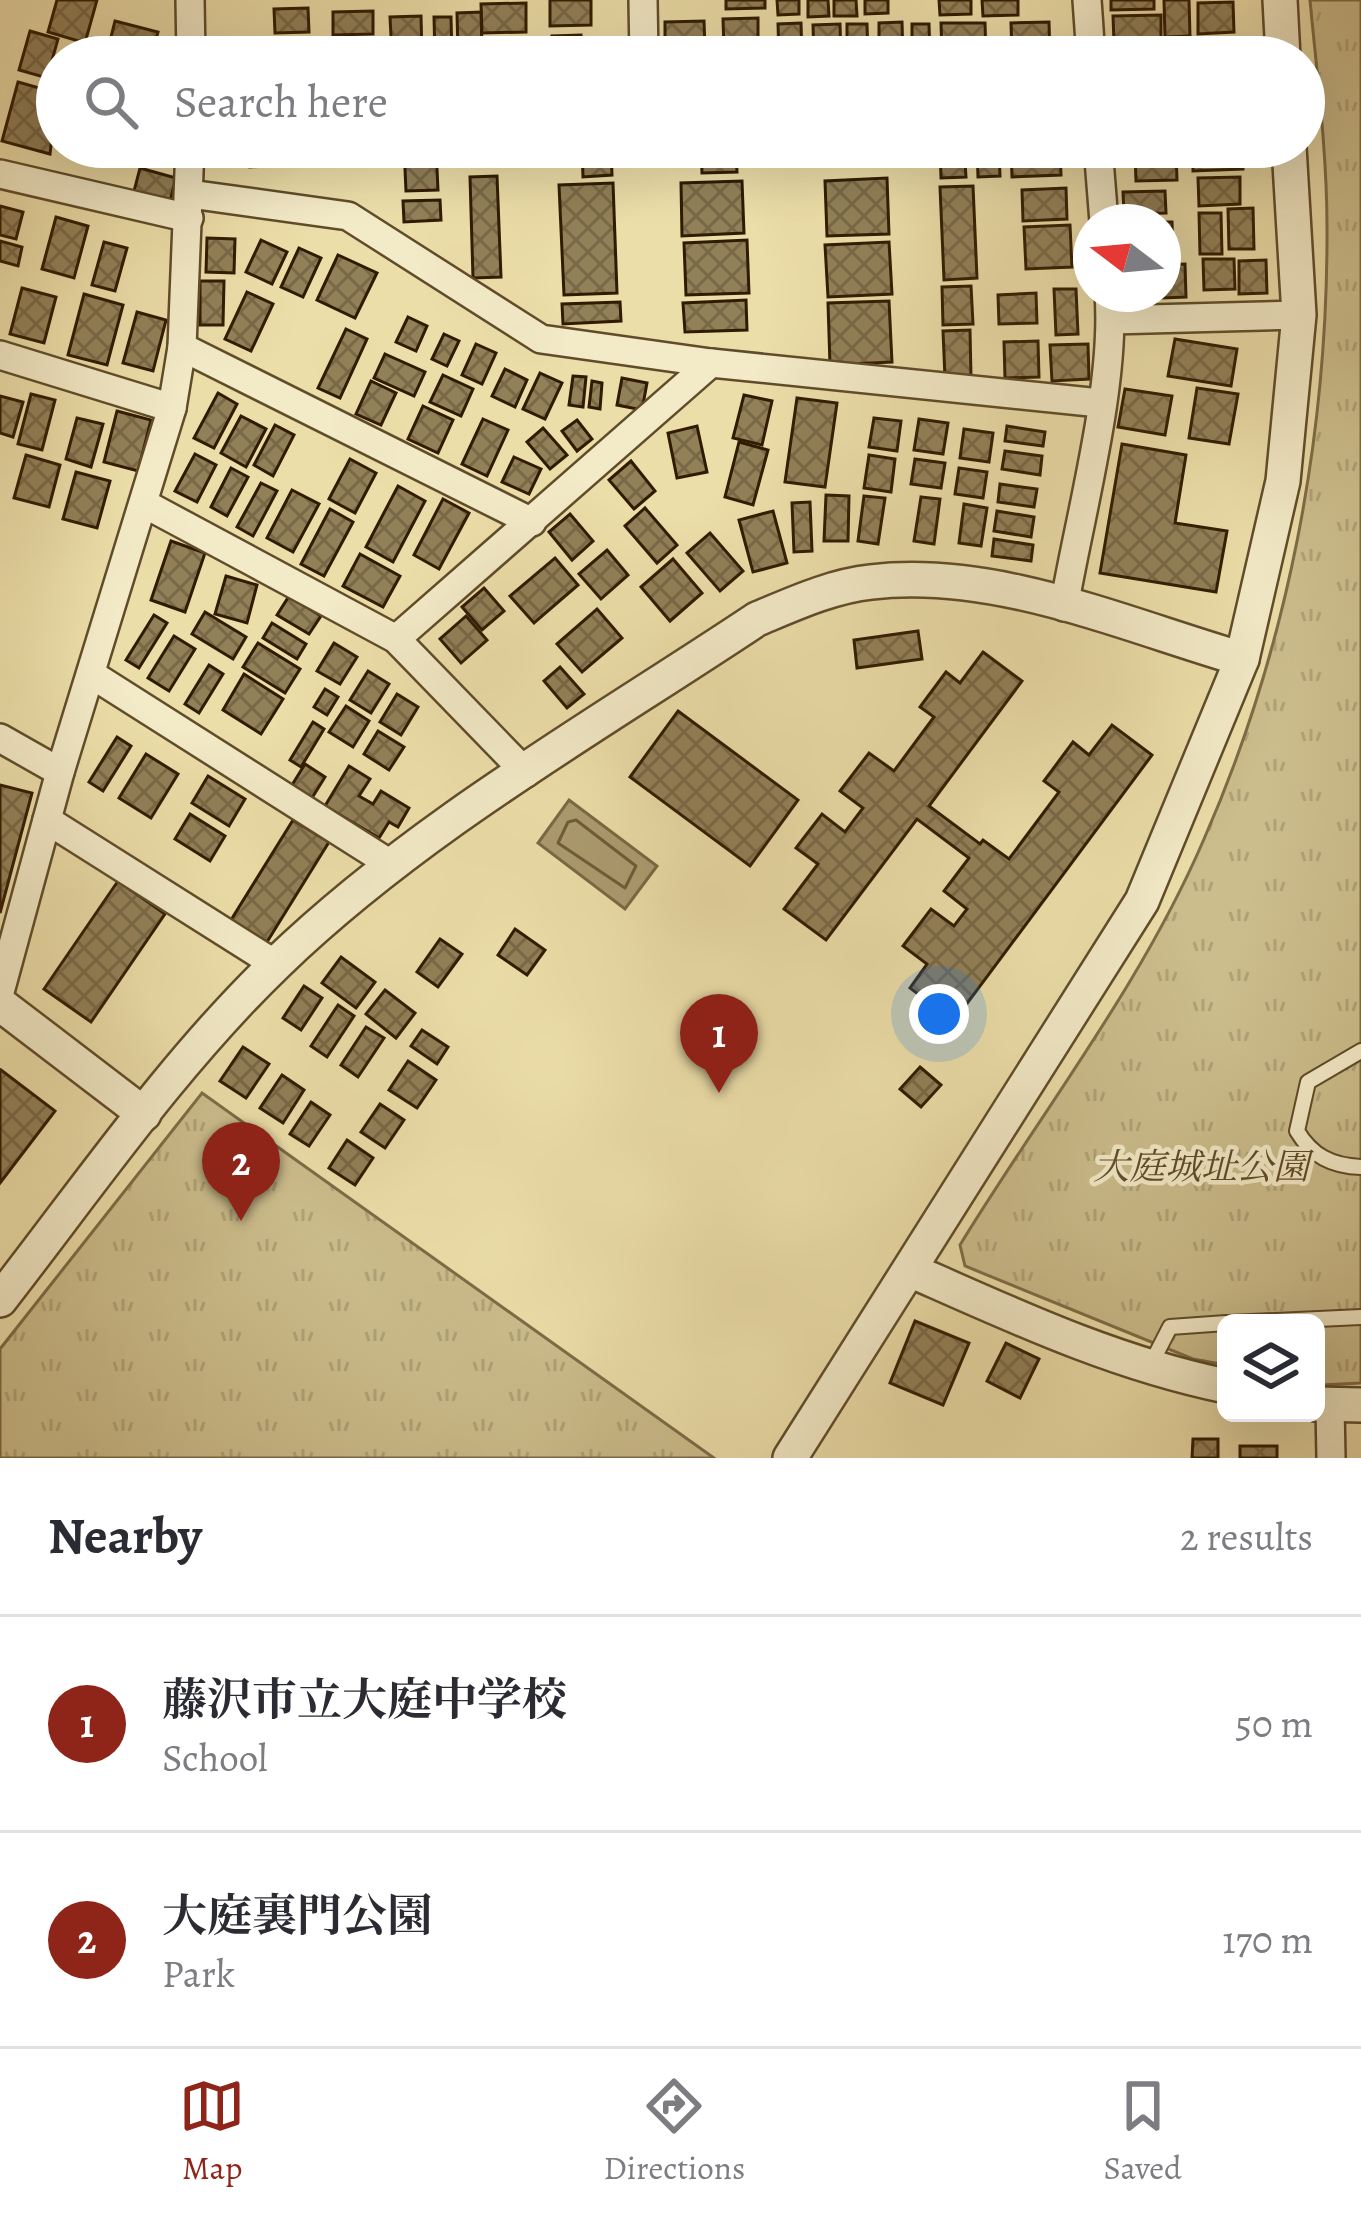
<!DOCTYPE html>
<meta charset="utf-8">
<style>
body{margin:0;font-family:Alegreya,"Noto Serif JP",serif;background:#f2f2f3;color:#2b2b33}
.controls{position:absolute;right:36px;bottom:36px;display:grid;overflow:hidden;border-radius:18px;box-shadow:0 12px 48px #0002}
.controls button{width:108px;height:108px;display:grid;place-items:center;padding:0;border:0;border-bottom:3px solid #e1e1e2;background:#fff;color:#2b2b33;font:60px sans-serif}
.compass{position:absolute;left:1073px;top:204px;width:108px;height:108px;border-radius:50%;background:#fff;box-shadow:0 12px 48px #0002;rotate:286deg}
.you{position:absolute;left:939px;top:1014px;width:42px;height:42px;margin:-30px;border:9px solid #fff;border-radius:50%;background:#1a73e8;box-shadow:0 0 0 18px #1a73e833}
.badge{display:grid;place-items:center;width:78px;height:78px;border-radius:50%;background:#8f2418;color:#fff;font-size:39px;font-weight:700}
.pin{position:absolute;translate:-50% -99px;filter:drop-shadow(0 3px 6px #0008)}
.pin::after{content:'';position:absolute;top:63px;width:42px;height:36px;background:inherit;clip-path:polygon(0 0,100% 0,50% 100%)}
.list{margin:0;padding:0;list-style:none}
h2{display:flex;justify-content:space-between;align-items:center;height:156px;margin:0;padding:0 48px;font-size:51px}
h2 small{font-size:39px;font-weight:400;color:#7c7c81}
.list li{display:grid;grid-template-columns:78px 1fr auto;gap:36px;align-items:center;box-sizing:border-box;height:216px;padding:0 48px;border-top:3px solid #e1e1e2}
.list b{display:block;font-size:45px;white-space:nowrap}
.list p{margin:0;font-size:39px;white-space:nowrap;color:#7c7c81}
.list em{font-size:39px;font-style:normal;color:#7c7c81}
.icon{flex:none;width:66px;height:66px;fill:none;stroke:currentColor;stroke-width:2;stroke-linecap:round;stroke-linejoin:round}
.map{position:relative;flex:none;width:1361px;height:1458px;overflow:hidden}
.search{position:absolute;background:#fff;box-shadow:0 12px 48px #0002;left:36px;right:36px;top:36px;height:132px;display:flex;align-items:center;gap:30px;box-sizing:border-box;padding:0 42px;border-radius:66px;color:#7c7c81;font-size:45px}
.sheet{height:588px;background:#fff}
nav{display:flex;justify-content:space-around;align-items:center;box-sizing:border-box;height:168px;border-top:3px solid #e1e1e2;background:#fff;font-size:33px;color:#7c7c81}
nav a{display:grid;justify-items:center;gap:6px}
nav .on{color:#8f2418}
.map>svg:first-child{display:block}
</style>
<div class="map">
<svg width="1361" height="1458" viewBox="0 0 1361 1458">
<defs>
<pattern id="park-tufts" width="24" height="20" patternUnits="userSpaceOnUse" patternTransform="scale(3)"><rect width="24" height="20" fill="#ccbd8c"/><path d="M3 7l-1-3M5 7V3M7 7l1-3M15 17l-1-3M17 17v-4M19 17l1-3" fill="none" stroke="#b0a277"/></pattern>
<pattern id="building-cross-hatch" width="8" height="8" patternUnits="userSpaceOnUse" patternTransform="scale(3)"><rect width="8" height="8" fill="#928058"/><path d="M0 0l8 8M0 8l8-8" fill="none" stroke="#786846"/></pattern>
</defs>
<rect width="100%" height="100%" fill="#ecdea9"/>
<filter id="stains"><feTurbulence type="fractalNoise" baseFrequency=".00167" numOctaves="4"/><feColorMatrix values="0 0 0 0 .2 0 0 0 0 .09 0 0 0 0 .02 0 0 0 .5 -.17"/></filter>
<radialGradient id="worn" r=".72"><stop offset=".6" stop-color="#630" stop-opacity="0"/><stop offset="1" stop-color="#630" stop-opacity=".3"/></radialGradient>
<g fill="url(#park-tufts)" stroke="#7e6c46" stroke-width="3">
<path d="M 1310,0 L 1361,0 L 1361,1383 L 1321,1385 L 1316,1384 L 1316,1323 L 1226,1323 L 1226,1365 L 1193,1359 L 965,1266 L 960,1245 C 1042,1111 1142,984 1204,839 C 1288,648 1328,435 1327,227 C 1327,152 1317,75 1310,0 Z"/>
<polygon points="202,1093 714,1458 0,1458 0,1349"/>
</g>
<polygon fill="#ac9c70" stroke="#7b6843" stroke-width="3" points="569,800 657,866 625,909 538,843"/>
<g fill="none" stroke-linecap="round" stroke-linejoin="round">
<polygon stroke="#6e5c38" stroke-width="3" points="576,820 636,866 625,888 558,843 568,822"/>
</g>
<g fill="url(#building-cross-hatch)" stroke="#311b00" stroke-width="3">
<polygon points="57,0 97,0 85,43 48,32"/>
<polygon points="550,0 591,0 591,25 550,26"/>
<polygon points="726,0 765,0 765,8 726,9"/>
<polygon points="777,0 799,0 799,14 778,15"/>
<polygon points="808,0 828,0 829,16 808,17"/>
<polygon points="834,0 856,0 857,16 834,16"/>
<polygon points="865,0 888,0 888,13 865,14"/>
<polygon points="939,0 971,0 971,14 940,15"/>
<polygon points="982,0 1018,0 1018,15 983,16"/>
<polygon points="1111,0 1154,0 1154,9 1111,10"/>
<polygon points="1164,0 1189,0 1190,36 1165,37"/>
<polygon points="1233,2 1234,32 1198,34 1198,3"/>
<polygon points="526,3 526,32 482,33 481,4"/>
<polygon points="308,8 309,32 275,33 274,9"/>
<polygon points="373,11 373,34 333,35 333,12"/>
<polygon points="481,12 482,50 458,51 457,13"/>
<polygon points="1161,15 1161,42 1114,43 1113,16"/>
<polygon points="421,16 422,55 392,56 390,17"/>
<polygon points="434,17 451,17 452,57 435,57"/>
<polygon points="758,18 758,47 724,48 723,19"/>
<polygon points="115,21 158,32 151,57 106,57"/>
<polygon points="704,21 705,49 665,50 665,22"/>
<polygon points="902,22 903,57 879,57 879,23"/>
<polygon points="1049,22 1050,57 1012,57 1011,23"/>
<polygon points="801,23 802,57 779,57 778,24"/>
<polygon points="941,23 985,23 986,57 942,57"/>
<polygon points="840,24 841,57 814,57 813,25"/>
<polygon points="847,24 867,24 868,57 847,57"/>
<polygon points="912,24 929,24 930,57 912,57"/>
<polygon points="30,31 58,39 47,78 19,70"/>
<polygon points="581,35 581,57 553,57 552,36"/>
<polygon points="308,39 309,57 277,57 277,40"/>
<polygon points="525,40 525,57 485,57 485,41"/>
<polygon points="373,42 374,57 338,57 338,43"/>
<polygon points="18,82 57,93 50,154 2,141"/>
<polygon points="69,147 119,147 115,163"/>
<polygon points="249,147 264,147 265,166 250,167"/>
<polygon points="404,147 436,147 438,190 406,191"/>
<polygon points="582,147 611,147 612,175 583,177"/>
<polygon points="701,147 736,147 737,172 702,173"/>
<polygon points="847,147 885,147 886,164 848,165"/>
<polygon points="940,147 964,147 966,177 941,178"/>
<polygon points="977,147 999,147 1000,176 978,177"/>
<polygon points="1011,147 1060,147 1061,175 1012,177"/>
<polygon points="1243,148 1243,169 1193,171 1193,150"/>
<polygon points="1176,153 1177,180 1136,181 1135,154"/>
<polygon points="140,168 176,178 168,209 132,199"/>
<polygon points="497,176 501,277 473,278 470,177"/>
<polygon points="1240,177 1240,204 1199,206 1198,178"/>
<polygon points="887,178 889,234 827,236 825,181"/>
<polygon points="742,181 744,233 682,236 681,183"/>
<polygon points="613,183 617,293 564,295 559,185"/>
<polygon points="973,186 977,278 944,280 940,187"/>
<polygon points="1066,188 1067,219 1023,221 1022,190"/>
<polygon points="1165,191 1166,213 1124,214 1123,192"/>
<polygon points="440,200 441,220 404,222 403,201"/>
<polygon points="0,206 23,212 16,239 0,235"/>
<polygon points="1253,208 1254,249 1229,249 1228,209"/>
<polygon points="1199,213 1221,213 1222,254 1200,254"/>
<polygon points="56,217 88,226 74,278 42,269"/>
<polygon points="1163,222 1172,222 1173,252 1163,252"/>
<polygon points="1070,225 1072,267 1026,269 1024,227"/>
<polygon points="207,238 235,239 234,273 206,272"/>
<polygon points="261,240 287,252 272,284 246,272"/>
<polygon points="747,240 749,293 686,295 684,243"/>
<polygon points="0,241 22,247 18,266 0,261"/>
<polygon points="104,242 127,248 115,291 92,285"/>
<polygon points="889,242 892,294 828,297 825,245"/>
<polygon points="299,248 321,258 303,297 281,287"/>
<polygon points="338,255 377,273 355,318 317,300"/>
<polygon points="1203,259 1234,259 1235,289 1204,290"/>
<polygon points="1266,260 1267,293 1239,294 1239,261"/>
<polygon points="1185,264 1186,297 1162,298 1163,265"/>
<polygon points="200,281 224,281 223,325 200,325"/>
<polygon points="971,286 973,324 943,325 942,287"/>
<polygon points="22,288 56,297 44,343 10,334"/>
<polygon points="1054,289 1076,289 1078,334 1056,335"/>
<polygon points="247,292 273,304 251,351 225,339"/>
<polygon points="1036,293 1037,323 999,324 998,295"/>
<polygon points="84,294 123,305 107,365 68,355"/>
<polygon points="1125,294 1152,294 1152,303 1125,304"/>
<polygon points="746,300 747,330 685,332 683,303"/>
<polygon points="889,301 892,362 830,365 828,303"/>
<polygon points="620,302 621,321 563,324 562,304"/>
<polygon points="137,312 166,320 153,371 123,363"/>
<polygon points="408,317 427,326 416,351 396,342"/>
<polygon points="346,329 367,339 340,398 318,388"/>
<polygon points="970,330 971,377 945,378 943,331"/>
<polygon points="444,334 459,341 447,366 432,359"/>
<polygon points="1175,339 1237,349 1231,386 1168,376"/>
<polygon points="1038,341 1039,377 1005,378 1004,342"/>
<polygon points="476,344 496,353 482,384 462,375"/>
<polygon points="1088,344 1089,379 1052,381 1050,345"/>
<polygon points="385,354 425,372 414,396 374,378"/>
<polygon points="505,369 527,380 515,407 492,396"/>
<polygon points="540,373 562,383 545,419 523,409"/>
<polygon points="443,375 473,389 461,416 430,402"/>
<polygon points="573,376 586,377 583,407 569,405"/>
<polygon points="622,378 647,383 642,410 617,405"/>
<polygon points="371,381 396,393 381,425 356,414"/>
<polygon points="592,381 602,383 600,409 589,407"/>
<polygon points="1197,388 1238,394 1229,444 1189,438"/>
<polygon points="1125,389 1172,396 1165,435 1118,427"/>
<polygon points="218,393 237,404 214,448 194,438"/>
<polygon points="31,394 55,400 42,450 18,444"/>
<polygon points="744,395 772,401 762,445 733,438"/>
<polygon points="0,396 23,402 13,437 0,433"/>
<polygon points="797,398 837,403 825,487 785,482"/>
<polygon points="423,406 453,420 438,453 408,439"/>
<polygon points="117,411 151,420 138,471 104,462"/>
<polygon points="241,416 266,429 246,467 221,453"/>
<polygon points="77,418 103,424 91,467 66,459"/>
<polygon points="874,418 901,421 897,451 869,447"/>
<polygon points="483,419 508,430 487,476 462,464"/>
<polygon points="919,419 948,423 943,454 914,450"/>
<polygon points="577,420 592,439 577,451 562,431"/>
<polygon points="275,425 294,435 273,476 254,465"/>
<polygon points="697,426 707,472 677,478 668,433"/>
<polygon points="1007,426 1045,432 1043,446 1005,441"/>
<polygon points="543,428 567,455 550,469 527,442"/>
<polygon points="964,429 993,433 989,462 960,458"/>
<polygon points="739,442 768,450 753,505 725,497"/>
<polygon points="1122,444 1186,455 1175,523 1227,531 1216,592 1100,573"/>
<polygon points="1005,451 1042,456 1040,475 1002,469"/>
<polygon points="195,454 216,465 197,502 175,491"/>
<polygon points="26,455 60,465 49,507 14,498"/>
<polygon points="869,455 895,459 891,492 864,488"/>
<polygon points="514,457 541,469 529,494 502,482"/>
<polygon points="350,459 376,473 355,513 329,499"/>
<polygon points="915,459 945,463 941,488 911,484"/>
<polygon points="631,461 655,491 634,509 609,480"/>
<polygon points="231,468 248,477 227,516 211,507"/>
<polygon points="959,468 987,472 983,498 955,494"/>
<polygon points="76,472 110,481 97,528 63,519"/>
<polygon points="261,483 277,491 253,536 237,527"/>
<polygon points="1000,484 1037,489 1034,507 998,502"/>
<polygon points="398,486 425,501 393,562 366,547"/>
<polygon points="292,490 319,504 293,552 267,538"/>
<polygon points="826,495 849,496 848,541 824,541"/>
<polygon points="864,496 885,498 878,544 858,541"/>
<polygon points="921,497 940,499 934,544 914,541"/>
<polygon points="443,499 469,513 439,569 414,555"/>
<polygon points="810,502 812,551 794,552 792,503"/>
<polygon points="964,504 987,508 981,546 959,543"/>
<polygon points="645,508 677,545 657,563 625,526"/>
<polygon points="330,509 353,522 324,576 301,564"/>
<polygon points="773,511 787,563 753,572 739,520"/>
<polygon points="997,511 1034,517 1031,537 994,531"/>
<polygon points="570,514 593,541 572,560 549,532"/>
<polygon points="710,533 743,571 720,591 687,553"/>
<polygon points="994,539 1033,545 1031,561 992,556"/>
<polygon points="171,541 205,553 185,612 151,600"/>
<polygon points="607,550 628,575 601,599 579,574"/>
<polygon points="360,554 400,576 383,607 343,586"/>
<polygon points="555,558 578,585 534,623 510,596"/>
<polygon points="673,559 702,593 670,621 641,587"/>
<polygon points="226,576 257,585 247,623 215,614"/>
<polygon points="484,588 504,611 482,630 462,607"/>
<polygon points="289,596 321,616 309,634 277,615"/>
<polygon points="597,609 622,638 582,672 557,644"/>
<polygon points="205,612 246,637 233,659 192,634"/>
<polygon points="154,615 167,623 139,668 126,660"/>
<polygon points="466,616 487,640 461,663 440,639"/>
<polygon points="272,623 306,644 297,659 263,638"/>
<polygon points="918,631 922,659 857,668 854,640"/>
<polygon points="174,636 195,649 169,691 148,678"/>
<polygon points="258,643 300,669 285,693 243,667"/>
<polygon points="334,643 357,657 340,684 317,671"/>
<polygon points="983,652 1022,681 929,806 980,844 983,840 1009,859 1059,792 1044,781 1073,742 1089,755 1112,725 1152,755 954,1021 910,988 927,964 903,946 931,909 954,926 967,909 944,891 969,858 917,819 826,940 784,909 818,864 796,848 822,814 845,832 863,808 840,791 869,753 894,771 934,717 920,707 946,672 960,683"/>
<polygon points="209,665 223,674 199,713 185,704"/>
<polygon points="560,667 584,694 567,708 544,681"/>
<polygon points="368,671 389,684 371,713 350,700"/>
<polygon points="244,674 283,699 261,734 223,710"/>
<polygon points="325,689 338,697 327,715 314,707"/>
<polygon points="397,694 418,707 401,735 380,722"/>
<polygon points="346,706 369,721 353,747 329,732"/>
<polygon points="678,711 798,800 750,866 630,777"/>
<polygon points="313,722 324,729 301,767 290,760"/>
<polygon points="378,731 404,747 389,770 364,754"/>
<polygon points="117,737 131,746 103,791 89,782"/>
<polygon points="146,754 178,774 151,818 119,798"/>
<polygon points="305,764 325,777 312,798 292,785"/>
<polygon points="349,766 370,779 359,796 373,804 381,791 409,808 398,827 389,822 379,838 325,806"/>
<polygon points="208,776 245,799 229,826 192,803"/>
<polygon points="0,785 32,793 0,913"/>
<polygon points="190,814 225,836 210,861 175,839"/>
<polygon points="293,820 329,842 262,950 226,928"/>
<polygon points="118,881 165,914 91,1022 44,989"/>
<polygon points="515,929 545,950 527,975 498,955"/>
<polygon points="440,939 462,954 438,987 417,972"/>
<polygon points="341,957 375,982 356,1008 322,983"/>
<polygon points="304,986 322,998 301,1030 283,1018"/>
<polygon points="385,990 415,1013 396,1038 366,1014"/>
<polygon points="338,1005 354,1016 327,1057 311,1046"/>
<polygon points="366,1027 384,1038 358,1077 341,1065"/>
<polygon points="422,1030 448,1047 437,1064 411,1046"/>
<polygon points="243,1047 269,1064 246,1098 220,1081"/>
<polygon points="408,1061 436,1080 417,1108 389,1090"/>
<polygon points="920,1067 941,1085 921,1107 900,1089"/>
<polygon points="1,1070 55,1111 0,1183 0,1072"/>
<polygon points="282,1075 304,1090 283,1123 260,1108"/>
<polygon points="311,1102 330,1115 309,1146 290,1134"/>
<polygon points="380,1104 404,1120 385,1148 361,1132"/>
<polygon points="347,1140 373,1158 355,1185 329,1168"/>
<polygon points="915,1321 969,1343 943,1405 890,1383"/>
<polygon points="1006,1343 1039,1359 1020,1398 987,1381"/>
<polygon points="1193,1439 1218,1439 1218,1458 1192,1458"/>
<rect x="1240" y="1446" width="37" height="12"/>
</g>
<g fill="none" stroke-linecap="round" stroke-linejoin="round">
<defs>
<g id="service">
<path d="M 1361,1051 L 1308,1082 L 1297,1131 C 1312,1156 1332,1166 1361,1167"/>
<polyline points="1229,1323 1361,1317"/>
<polyline points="1151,1364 1170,1327 1226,1323"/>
</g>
<g id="minor">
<polyline points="190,0 191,57"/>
<polyline points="643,0 644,57"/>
<polyline points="1087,0 1091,57"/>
<polyline points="1098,147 1104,222"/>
<polyline points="0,174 189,218"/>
<polyline points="190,194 348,216 541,339 711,363 1100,403"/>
<polyline points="1111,320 1299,315"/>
<polyline points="182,347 532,522"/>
<polyline points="0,355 172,408"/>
<polyline points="145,504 396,639 526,773"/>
<path d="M 1064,607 C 1080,514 1116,385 1109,294"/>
<polyline points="396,639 711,363"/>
<polyline points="91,674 392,865"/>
<polyline points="0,738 60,772"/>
<polyline points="47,820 275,964"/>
<polyline points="0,992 60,772 172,408 182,347 190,147"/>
<polyline points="1330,1407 1331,1458"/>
</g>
<g id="tertiary">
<polyline points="1280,0 1283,57"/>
<polyline points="0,1004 144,1114"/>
<path d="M 910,1270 C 1014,1316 1114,1363 1226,1386"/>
<path d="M 0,1300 C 88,1187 173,1063 277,963 C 418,827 595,727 757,619 C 793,604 832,586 871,582 C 995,567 1125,625 1242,659"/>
<polyline points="1316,1404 1361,1405"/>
<polyline points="790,1458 1142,901 1242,659 1283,481 1299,315 1289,147"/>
</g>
</defs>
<use href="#service" stroke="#604c2a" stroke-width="18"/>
<use href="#minor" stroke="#604c2a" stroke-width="32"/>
<use href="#tertiary" stroke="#604c2a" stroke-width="38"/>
<use href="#service" stroke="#f3eac7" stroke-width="14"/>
<use href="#minor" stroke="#f3eac7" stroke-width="27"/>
<use href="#tertiary" stroke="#f3eac7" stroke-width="33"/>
</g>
<g text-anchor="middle" stroke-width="9" stroke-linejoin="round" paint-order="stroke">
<g font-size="36" font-style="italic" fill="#604c2a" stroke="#f3eac7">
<text x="1201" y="1179">大庭城址公園</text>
</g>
</g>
<rect width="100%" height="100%" filter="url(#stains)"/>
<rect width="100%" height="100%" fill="url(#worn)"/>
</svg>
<div class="controls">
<button><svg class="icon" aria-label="layers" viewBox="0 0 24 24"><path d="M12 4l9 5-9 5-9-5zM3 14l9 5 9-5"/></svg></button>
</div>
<svg class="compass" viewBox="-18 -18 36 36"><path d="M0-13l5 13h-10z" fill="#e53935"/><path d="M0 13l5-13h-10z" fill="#7c7c81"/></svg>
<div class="you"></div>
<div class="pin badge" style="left:719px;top:1093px">1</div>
<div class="pin badge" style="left:241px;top:1221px">2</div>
<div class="search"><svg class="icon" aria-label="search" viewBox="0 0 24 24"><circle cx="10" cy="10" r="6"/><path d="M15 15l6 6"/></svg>Search here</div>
</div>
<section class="sheet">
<h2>Nearby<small>2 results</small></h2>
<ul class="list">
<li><span class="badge">1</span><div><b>藤沢市立大庭中学校</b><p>School</p></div><em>50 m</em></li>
<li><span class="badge">2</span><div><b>大庭裏門公園</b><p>Park</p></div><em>170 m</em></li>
</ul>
</section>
<nav>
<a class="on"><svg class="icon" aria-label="map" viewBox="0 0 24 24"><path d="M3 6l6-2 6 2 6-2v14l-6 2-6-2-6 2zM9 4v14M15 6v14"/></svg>Map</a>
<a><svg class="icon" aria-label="directions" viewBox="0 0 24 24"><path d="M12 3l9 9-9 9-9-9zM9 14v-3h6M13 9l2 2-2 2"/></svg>Directions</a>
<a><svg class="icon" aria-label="saved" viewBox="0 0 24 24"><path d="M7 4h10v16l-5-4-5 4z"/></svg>Saved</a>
</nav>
